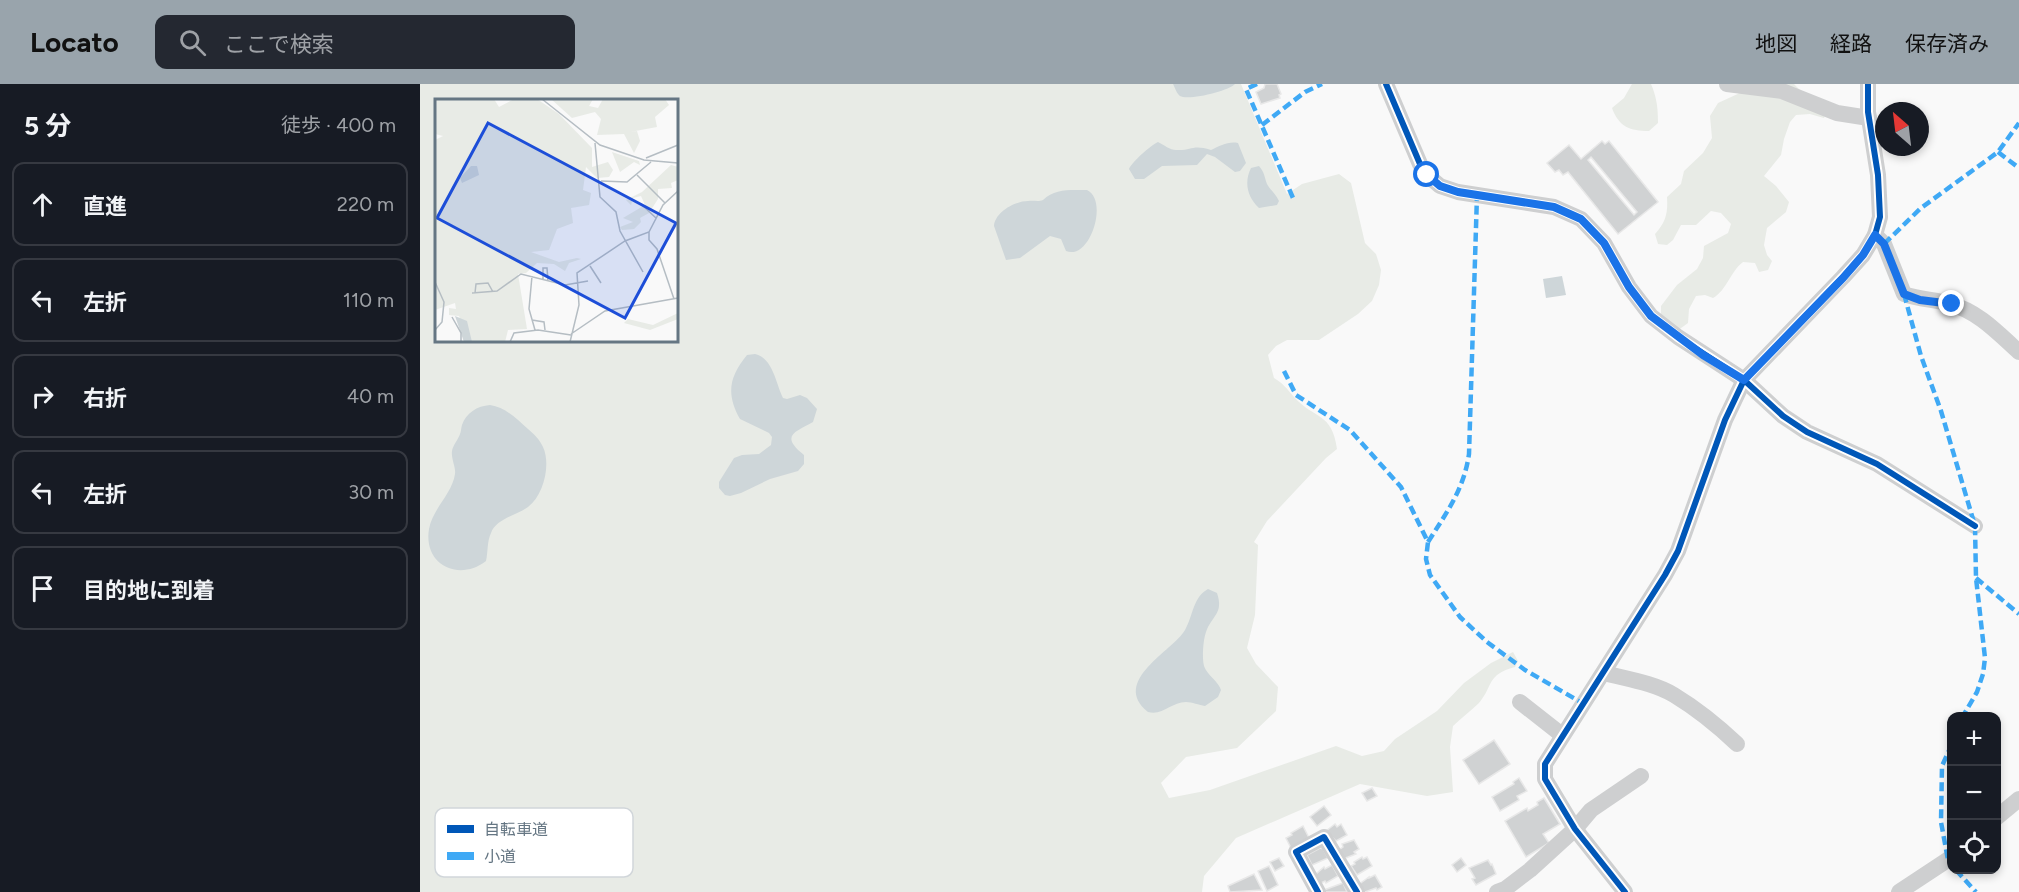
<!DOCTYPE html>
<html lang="ja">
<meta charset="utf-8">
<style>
body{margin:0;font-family:Figtree,"Noto Sans JP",sans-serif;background:#242831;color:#f1f3f6}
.controls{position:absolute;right:18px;bottom:18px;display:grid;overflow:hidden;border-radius:12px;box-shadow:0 3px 9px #0003}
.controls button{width:54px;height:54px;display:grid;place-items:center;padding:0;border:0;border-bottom:2px solid #363941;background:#171b24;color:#f1f3f6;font:30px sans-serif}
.compass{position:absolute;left:1455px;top:18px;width:54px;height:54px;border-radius:50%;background:#171b24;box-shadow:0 3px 9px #0003;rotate:332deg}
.stop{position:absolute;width:18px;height:18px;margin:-14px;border:4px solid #1a73e8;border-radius:50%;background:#fff}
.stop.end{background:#1a73e8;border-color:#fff;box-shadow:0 2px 6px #0008}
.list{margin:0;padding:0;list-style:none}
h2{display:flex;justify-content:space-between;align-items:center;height:78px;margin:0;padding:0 24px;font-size:26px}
h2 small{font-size:20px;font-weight:400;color:#9ea1a6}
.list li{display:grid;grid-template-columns:39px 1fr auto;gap:18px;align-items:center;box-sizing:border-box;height:84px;margin:0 12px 12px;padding:0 12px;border:2px solid #363941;border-radius:12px}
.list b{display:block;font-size:22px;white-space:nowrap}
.list em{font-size:20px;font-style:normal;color:#9ea1a6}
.icon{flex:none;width:33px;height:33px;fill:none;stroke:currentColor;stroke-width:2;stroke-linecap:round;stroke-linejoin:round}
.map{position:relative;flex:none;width:1599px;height:808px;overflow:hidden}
header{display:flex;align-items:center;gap:36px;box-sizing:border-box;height:84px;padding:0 30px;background:#99a4ac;color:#111}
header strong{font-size:28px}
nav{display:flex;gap:33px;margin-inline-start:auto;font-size:21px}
.search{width:420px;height:54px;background:#242831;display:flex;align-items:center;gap:15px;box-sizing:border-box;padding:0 21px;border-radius:12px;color:#9ea1a6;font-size:22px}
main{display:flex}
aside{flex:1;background:#171b24}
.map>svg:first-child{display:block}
</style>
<header>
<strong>Locato</strong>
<div class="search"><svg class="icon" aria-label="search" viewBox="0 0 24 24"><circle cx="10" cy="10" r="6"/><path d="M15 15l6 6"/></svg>ここで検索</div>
<nav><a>地図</a><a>経路</a><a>保存済み</a></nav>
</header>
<main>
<aside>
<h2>5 分<small>徒歩 · 400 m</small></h2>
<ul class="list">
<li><svg class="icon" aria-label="ahead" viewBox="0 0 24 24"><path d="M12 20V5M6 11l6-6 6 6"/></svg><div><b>直進</b></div><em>220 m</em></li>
<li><svg class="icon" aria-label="left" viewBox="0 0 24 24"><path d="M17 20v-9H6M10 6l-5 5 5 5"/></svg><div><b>左折</b></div><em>110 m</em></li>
<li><svg class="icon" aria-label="right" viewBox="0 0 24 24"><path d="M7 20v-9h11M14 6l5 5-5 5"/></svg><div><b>右折</b></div><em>40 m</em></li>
<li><svg class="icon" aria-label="left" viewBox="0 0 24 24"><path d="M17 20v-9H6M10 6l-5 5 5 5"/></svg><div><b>左折</b></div><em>30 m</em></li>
<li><svg class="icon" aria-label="arrive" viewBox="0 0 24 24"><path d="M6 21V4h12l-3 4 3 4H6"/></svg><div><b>目的地に到着</b></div></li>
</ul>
</aside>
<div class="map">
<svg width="1599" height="808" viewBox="0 0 1599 808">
<rect width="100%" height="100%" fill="#f9f9f9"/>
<g fill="#e8ebe6" fill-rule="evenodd">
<path d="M 0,0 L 821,0 L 867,110 L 882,100 L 919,90 L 931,99 L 945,159 L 956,170 L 961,186 L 959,201 L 952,217 L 938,230 L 899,256 L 867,256 L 856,262 L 848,271 L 854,294 C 864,300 866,304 874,313 C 895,336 912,328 917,365 L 906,374 L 847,437 L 834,458 L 838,461 L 835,531 L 827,564 L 836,580 L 858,603 L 856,627 L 817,664 L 766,673 L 741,699 L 749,714 L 790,706 L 916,662 L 942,672 L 964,667 L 975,655 L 1017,627 L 1044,599 L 1071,579 L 1093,568 L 1098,577 L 1095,583 C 1066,591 1074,601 1059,619 C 1051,627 1041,634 1033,642 L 1030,663 L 1033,708 L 1007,712 L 940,700 L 816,754 L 784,792 L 782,808 L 0,808 ZM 16,16 L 256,16 L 256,256 L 16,256 Z"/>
<path d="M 1212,0 L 1231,0 C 1237,14 1238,25 1238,39 L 1229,47 C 1210,47 1199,43 1192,24 L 1204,14 Z"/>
<path d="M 1328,0 L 1374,0 L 1381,7 L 1410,20 L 1404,34 L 1390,30 L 1376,31 L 1370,38 L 1364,55 L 1361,71 L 1344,92 L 1356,102 L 1369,118 L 1366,128 L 1347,144 L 1344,161 L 1347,171 L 1352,177 L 1348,186 L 1339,188 L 1335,179 L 1323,178 C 1310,188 1307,206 1293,214 L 1285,211 L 1276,212 L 1269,225 L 1268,239 L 1257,247 L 1241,236 L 1241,222 L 1257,201 L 1277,185 L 1283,174 L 1284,162 L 1308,149 L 1311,140 L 1301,129 L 1291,127 L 1276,141 L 1261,141 L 1253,156 L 1247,161 L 1238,160 L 1235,150 C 1246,138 1248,129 1247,113 L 1261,100 L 1264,87 L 1283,69 L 1292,54 L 1290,32 L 1298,19 L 1322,8 Z"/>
</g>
<g fill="#ced6d9">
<path d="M 753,0 L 815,0 C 809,7 768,17 760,12 C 757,10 755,4 753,0 Z"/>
<path d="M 738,58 C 744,61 750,66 756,66 C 772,67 772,60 791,66 C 800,62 808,57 818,59 L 826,79 L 820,87 L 815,88 L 795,73 L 787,70 L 777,81 L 742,82 L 724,95 L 715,95 L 709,85 C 712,78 731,61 738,58 Z"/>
<path d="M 839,82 C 845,89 844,92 847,100 C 850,106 856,110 859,117 L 857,121 L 839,124 C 827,113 824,98 831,84 Z"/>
<path d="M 667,106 C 689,116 670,177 646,167 L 641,155 L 630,152 L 600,174 L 586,176 L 574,142 C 575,128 595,117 608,117 C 614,116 618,118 623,116 C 635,104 651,106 667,106 Z"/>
<polygon points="1142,192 1146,211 1126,214 1123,195"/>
<path d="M 335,270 C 353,274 356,300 363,314 L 367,315 L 380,311 L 387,314 L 397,325 L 393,338 C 376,348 359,351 384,371 L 384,380 L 378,387 L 350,395 L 321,409 L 310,412 L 305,411 L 299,404 L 299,398 L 314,374 L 322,371 L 339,370 L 351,361 L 352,353 L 349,349 L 320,335 C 306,310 309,293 327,271 Z"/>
<path d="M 70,321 C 85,323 97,335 108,345 C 114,350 120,356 123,363 C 131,380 124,411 108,423 C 97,431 76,435 71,449 C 67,457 68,468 66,477 C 39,498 3,481 9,445 C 13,424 32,410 35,390 C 36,383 31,375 32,367 C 33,361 38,356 40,350 C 41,348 41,344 42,341 C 46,329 57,322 70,321 Z"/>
<path d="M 788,505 L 797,509 C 804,530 792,531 786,548 C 783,556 782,574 784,582 C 787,591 798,597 801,606 L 798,613 L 785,622 C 779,621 772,618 766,618 C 751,618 743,632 728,628 C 690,597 753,567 765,546 C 773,532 773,513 788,505 Z"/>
</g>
<g fill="#d0d2d3" stroke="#e8e8e8" stroke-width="1.5" fill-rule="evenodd">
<polygon points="845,0 857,0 861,10 859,11 860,14 841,20 836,8 844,4"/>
<path d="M 1182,57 L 1185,60 L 1189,57 L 1238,118 L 1198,150 L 1148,88 L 1143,91 L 1139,86 L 1135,88 L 1127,79 L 1149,61 L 1161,75 ZM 1171,73 L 1217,128 L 1214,131 L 1168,76 Z"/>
<polygon points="1074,656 1090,680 1059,700 1043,676"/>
<polygon points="1099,694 1107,707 1097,712 1099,716 1080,727 1072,713 1094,700 1093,698"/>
<polygon points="952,704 957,712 947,717 942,709"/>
<polygon points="1124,714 1140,740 1123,750 1129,759 1106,773 1085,737 1107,724 1108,727 1118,721 1117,718"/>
<polygon points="904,722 911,731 897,742 890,733"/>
<polygon points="915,740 917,743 921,740 927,751 916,757 906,747"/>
<polygon points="883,742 889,754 871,764 866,754 872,751 871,749"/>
<polygon points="934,756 939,765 934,768 936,770 923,775 919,766 923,763 922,760"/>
<polygon points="900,764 903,765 908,774 892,781 887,771"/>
<polygon points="942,773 943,775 947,773 952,782 937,791 931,782 935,780 934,778"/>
<polygon points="859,774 864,782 855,787 850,778"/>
<polygon points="1041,774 1046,781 1037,788 1032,781"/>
<polygon points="1068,776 1071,781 1072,780 1076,790 1056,801 1052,795 1055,794 1049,784"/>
<polygon points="912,781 918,792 906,799 905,797 901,799 896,790 904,783 905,785"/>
<polygon points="849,782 858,801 847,807 838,787"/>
<polygon points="834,790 842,806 810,808 808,802"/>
<polygon points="955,791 962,803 957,806 956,804 945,808 938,801 949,793 949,794"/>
<polygon points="923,799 927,808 905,808 904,806"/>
</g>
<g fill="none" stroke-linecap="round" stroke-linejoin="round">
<g stroke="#cecfd0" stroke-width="16">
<polyline points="966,0 1000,80 1007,91 1020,102 1038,108 1134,123 1161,135 1184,159 1209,203 1231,232 1258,253 1324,296 1363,332 1387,348 1457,380 1555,442"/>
<polyline points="1307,0 1362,7 1417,29 1449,34"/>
<path d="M 1455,151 L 1464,160 L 1484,210 C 1501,216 1514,215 1530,220 C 1558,227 1578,249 1599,268"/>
<path d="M 1184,589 C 1207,595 1234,599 1254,611 C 1277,625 1298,642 1317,660"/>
<polyline points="1100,618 1142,651"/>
<polyline points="1576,734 1599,715"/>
<polyline points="898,808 876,768 904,753 937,808"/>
<polyline points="1077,808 1085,805 1110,786 1155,745 1171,726 1221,692"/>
<polyline points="1205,808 1155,745 1125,695 1125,680 1245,491 1258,467 1305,336 1324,296 1423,193 1443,171 1455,151 1460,133 1458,91 1448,28 1448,0"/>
<polyline points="1479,808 1532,773"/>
</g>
<g stroke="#3fa9f5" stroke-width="4.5" stroke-dasharray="9 4.5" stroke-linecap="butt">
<polyline points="837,0 826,5 873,114"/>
<polyline points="842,41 885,8 902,0"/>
<polyline points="1578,68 1599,84"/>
<polyline points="1464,160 1501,124 1578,68 1599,39"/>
<polyline points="1484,210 1501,272 1521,327 1555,442 1556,494 1565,574 1563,590 1557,608 1543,632"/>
<polyline points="864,287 876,311 930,346 981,403 1008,458 1006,475 1010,491 1040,533 1067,558 1105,586 1164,620"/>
<path d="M 1008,458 C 1027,428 1044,405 1049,370 L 1057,111"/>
<polyline points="1556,494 1599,530"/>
<polyline points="1532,660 1522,682 1521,738 1528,776 1532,781"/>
<polyline points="1536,786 1556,808"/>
</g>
<defs>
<g id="cycleway">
<polyline points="966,0 1000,80 1007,91 1020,102 1038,108 1134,123 1161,135 1184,159 1209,203 1231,232 1258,253 1324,296 1363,332 1387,348 1457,380 1555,442"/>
<polyline points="898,808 876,768 904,753 937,808"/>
<polyline points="1205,808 1155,745 1125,695 1125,680 1245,491 1258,467 1305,336 1324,296 1423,193 1443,171 1455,151 1460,133 1458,91 1448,28 1448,0"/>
</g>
</defs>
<use href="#cycleway" stroke="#fff" stroke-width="10"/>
<use href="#cycleway" stroke="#0057b8" stroke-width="6"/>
</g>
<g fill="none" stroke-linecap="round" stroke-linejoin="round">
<polyline stroke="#1a73e8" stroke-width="8" points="1007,91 1020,102 1038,108 1134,123 1161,135 1184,159 1209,203 1231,232 1283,271 1324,296 1423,194 1443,171 1455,151 1464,160 1484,210 1500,216 1532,220"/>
</g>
<g transform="translate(15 15)">
<rect width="243" height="243" fill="#f9f9f9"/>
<path d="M 0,0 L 59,0 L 64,8 L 79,0 L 102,0 L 124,15 L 157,49 L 157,68 L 173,63 L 178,71 L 174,78 L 162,79 L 151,68 L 148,91 L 156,94 L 154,106 L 136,109 L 138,124 L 122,130 L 114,151 L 96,153 L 124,163 L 142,159 L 146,160 L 134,164 L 130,172 L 119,165 L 102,164 L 91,174 L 83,175 L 92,230 L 73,231 L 70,243 L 34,243 L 24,217 L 14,216 L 14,209 L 21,210 L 20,204 L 0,211 L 0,41 L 8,37 L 0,35 ZM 116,0 L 158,0 L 154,7 L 163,9 L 168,0 L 230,0 L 234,6 L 220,18 L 222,28 L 195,33 L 202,32 L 205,42 L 199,54 L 189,35 L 162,36 L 166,20 L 160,13 L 137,19 ZM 177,53 L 204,62 L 205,66 L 199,63 L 185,73 ZM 236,66 L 243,68 L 243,81 L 236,84 L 237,89 L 223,90 L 223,100 L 214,114 L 205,119 L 206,123 L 199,130 L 187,131 L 185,128 L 198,123 L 188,119 L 210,106 L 206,97 L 198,99 L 196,106 L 191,101 L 207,93 ZM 243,214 L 243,220 L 215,231 L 189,224 L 193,220 L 218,226 Z" fill="#e8ebe6"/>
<path d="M 36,67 L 42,67 L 44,76 L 27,84 L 25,79 ZM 20,217 L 32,222 L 37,243 L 29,243 Z" fill="#ced6d9"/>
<path fill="none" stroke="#b5bdc3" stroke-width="1.5" d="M 107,0 L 165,46 L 209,61 L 243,64M 160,44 L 165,98 L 181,113 L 185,132 L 208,173M 211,59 L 243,46M 202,76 L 230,104M 166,82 L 192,83 L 216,63M 206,105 L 221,119M 214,133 L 214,141 L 222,150 L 239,200M 155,167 L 166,184M 97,177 L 94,210 L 100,231M 108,181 L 108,169 L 112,169 L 113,182M 0,183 L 9,203 L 7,223 L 0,231M 37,194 L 62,192 L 86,175 L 130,186 L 153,182M 40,194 L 41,185 L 53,184 L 58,193M 17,218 L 26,234 L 26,243M 97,221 L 109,223 L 110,231M 136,235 L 170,212 L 243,199M 75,243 L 79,234 L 103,231 L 136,236M 135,243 L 144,206 L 142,174 L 190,142 L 214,133 L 228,106 L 243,92"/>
<path fill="#1d4ed8" fill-opacity="0.15" stroke="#1d4ed8" stroke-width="3" d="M 53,24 L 241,124 L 190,219 L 2,119 Z"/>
<rect width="243" height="243" fill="none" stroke="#657683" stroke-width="3"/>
</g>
<rect x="15" y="724" width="198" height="69" rx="9" fill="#fff" stroke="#d1d6da" stroke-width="1.5"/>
<rect x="27" y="741" width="27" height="8" fill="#0057b8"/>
<rect x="27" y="768" width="27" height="8" fill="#3fa9f5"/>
<g font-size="16" fill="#657683">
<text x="64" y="751">自転車道</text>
<text x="64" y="778">小道</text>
</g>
</svg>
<div class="controls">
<button>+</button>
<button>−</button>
<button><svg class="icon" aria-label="locate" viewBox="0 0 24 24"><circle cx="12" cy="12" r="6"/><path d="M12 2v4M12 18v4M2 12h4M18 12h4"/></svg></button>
</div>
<svg class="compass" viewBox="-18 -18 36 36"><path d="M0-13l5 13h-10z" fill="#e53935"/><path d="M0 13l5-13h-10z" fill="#9ea1a6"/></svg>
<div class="stop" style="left:1007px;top:91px"></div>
<div class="stop end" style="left:1532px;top:220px"></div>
</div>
</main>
